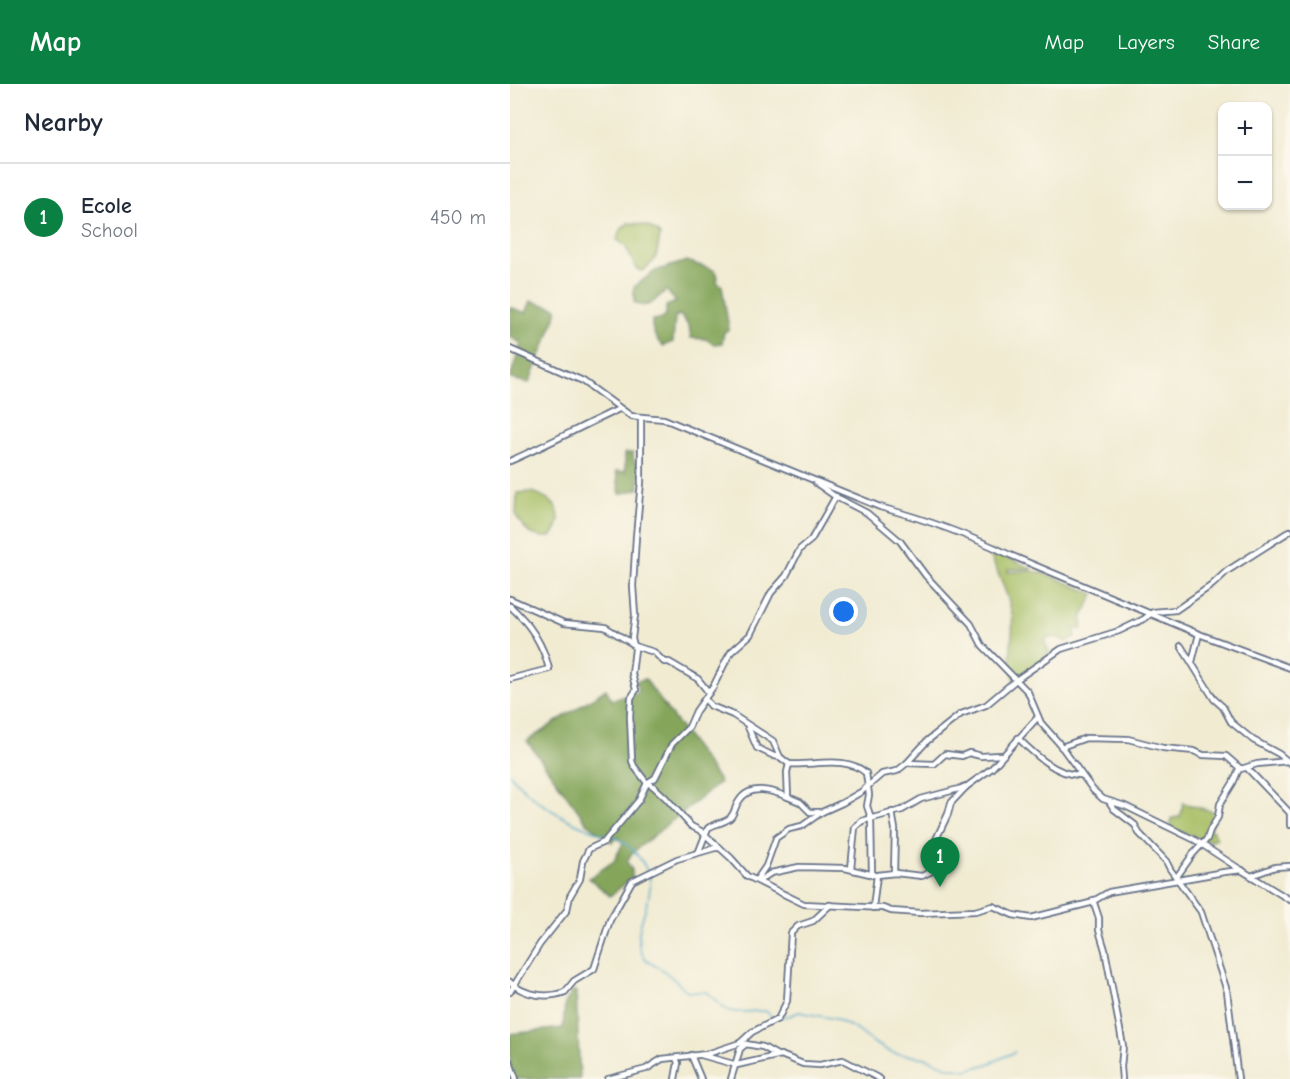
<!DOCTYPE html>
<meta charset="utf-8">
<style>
body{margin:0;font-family:"Comic Neue",sans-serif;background:#f2f2f3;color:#1f2937}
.controls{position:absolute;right:18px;top:18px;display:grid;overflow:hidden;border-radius:12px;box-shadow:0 2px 4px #0004}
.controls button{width:54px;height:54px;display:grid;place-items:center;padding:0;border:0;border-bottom:2px solid #e0e1e3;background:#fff;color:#1f2937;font:30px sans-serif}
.you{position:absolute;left:334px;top:528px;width:21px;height:21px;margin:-15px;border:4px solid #fff;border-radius:50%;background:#1a73e8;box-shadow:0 0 0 9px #1a73e833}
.badge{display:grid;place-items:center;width:39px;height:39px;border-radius:50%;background:#0b8043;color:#fff;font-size:20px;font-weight:700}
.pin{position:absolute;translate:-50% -50px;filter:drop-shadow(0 2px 3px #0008)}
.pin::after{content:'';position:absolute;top:32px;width:21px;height:18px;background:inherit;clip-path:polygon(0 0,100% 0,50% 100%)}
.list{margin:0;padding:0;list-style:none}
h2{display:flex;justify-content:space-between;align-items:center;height:78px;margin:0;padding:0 24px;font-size:26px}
h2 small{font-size:20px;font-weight:400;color:#747a83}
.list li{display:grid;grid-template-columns:39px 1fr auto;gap:18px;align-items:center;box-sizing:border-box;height:108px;padding:0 24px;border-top:2px solid #e0e1e3}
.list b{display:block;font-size:22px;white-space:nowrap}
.list p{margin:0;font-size:20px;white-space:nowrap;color:#747a83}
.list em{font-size:20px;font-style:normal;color:#747a83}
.map{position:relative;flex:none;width:780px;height:995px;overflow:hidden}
header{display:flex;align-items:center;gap:36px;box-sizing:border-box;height:84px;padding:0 30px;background:#0b8043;color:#fff}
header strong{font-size:28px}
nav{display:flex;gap:33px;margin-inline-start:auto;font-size:21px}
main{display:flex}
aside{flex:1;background:#fff}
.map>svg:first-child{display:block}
</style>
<header>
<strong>Map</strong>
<nav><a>Map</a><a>Layers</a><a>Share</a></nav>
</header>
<main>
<aside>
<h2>Nearby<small></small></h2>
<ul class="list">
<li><span class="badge">1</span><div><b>Ecole</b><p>School</p></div><em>450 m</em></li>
</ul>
</aside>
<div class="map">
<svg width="780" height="995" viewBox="0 0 780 995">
<rect width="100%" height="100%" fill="#fbf7ec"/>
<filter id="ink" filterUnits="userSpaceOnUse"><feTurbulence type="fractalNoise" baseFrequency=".0167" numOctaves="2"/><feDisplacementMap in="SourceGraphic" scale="12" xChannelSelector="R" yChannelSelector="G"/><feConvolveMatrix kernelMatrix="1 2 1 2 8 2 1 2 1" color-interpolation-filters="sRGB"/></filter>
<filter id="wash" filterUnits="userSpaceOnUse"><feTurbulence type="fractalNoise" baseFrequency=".008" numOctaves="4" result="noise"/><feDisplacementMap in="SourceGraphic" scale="24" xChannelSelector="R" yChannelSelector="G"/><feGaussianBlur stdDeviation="1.35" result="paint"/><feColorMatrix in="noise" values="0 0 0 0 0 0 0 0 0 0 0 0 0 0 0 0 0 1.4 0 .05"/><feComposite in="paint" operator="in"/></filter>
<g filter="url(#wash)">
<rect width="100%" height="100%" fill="#f1ebd2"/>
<g fill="#a6be64" stroke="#607661" stroke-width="1.5">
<path d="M 118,139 C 129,139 143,142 150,151 C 147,168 149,177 132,187 L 127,185 L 115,162 L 107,156 L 111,146 Z"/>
<path d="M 21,408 C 45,414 58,431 41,453 L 31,453 L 19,449 L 6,432 L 7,409 Z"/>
<path d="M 482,467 L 523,485 L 498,485 L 498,488 L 521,487 L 534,489 L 584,510 L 571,536 L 573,540 L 572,545 L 564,545 L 566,552 L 556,558 L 547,553 L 536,554 L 535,559 L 539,568 L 537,575 L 505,596 C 495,575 505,553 502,531 C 498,509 488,489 479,469 Z"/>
<polygon points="673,719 708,729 699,747 703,747 707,755 702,757 685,753 660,744 662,734 670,733"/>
</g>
<g fill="#84a55a" stroke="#506a5c" stroke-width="1.5">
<path d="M 177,177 L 204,186 L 208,193 L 207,198 L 212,202 L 219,245 L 214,248 L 212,259 L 203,260 L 196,255 L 181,254 L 179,242 L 170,231 L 165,233 L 163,258 L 153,262 C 146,257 141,245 142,236 L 152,235 L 156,231 L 156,222 L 166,218 L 156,206 C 147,215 137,228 124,218 L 124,203 L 145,187 Z"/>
<polygon points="21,217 47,224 44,238 19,299 0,295 11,259 0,253 0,223 16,229"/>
<polygon points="115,369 123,369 124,377 130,382 129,405 110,410 106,387 115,388"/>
<polygon points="135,595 210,698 122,769 117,778 122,786 122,794 100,812 79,794 104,777 113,759 108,754 102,758 77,739 17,657 96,605 102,616 128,608 126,597"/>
<polygon points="63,907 66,907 70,995 0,995 0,950 53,944 55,919"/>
</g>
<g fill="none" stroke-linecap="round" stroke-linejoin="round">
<g stroke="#4ca6ca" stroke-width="1.5">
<path d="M 0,690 C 25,721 59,739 96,751"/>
<path d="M 101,752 C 116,757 131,772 137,787"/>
<path d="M 139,792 C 146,818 117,848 134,873 C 139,880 147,882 153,886 C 162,893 170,901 178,908 L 196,908 L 217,926 L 225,928 L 256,927 L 262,933 L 266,933 L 279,932 L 289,928 L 326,935 L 347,946 L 364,959 L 382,969 L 416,974 L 437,983 L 457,986 L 478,980 L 505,968"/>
</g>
</g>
</g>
<g filter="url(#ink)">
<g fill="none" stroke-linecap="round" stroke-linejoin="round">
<defs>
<g id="street">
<path d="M 0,265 L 73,297 L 121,332 L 154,335 L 370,423 C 414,435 459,451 500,471 L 689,550 L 780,584"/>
<polyline points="131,333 131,398 126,453 123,502 125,531 122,554 125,565 122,590 126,606 121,614 120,633 122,677 124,682 137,699 143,702 156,714 181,742 191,747 210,764"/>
<path d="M 0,377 C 37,361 72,342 109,325"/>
<polyline points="306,399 326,413 357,429 390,457 416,492 461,540 472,561 518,608 531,639 548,658 583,706 593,715 615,722 685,756 728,784 780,816"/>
<polyline points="0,515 54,539 95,543 123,560"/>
<path d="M 0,522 C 19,539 33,559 39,585 L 0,595"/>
<polyline points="124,562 144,568 154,578 159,578 188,595 199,609"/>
<polyline points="671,562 704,615 713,623 721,638 743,656 769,670 780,679"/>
<polyline points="682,578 689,550"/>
<polyline points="195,615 201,622 223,631 263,657 270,673 279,680 277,688 278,713 290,718 300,728 312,728 332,719 351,708 372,690 387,687 397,679 417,657 451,630 476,621 506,596 551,565 609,547 634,535 643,528 666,526 702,501 717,487 780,447"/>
<polyline points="238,643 247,664 264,672 270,673"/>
<path d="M 508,654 C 523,669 547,692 571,691"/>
<polyline points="551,663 576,654 618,655 653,664 684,667 693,671 716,672 731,685 747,680 778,677"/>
<polyline points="397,679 424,680 435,670 452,672 459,669 471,672 491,671"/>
<path d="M 279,680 C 303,682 336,671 356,689 L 359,711 L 357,722 L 361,734 L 362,791"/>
<polyline points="737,684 780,729"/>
<polyline points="600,719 604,725 625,741 629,749 656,777 660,785 691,828 717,907 728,995"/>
<polyline points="382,728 385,745 384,789"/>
<polyline points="780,729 780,741"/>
<path d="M 189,767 L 198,744 C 204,740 214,739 220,734 C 225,729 225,722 229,717 C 240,699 263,707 278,713"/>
<polyline points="341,785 345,743 352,737 392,726 411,715 456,703"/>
<polyline points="741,792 765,783 780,782"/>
<polyline points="666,794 683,770 697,755 700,746 708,733 710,720 723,699 729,685"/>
<polyline points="247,795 256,782 266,754 279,745 292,742 312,728"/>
<polyline points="249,797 261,789 289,783 335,784 364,791"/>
<polyline points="583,816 589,834 589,846 595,866 613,962 611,983 612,995"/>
<polyline points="363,824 367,791 385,789 412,792 424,786 421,766 438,730 441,719 456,703 482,684 528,633"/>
<path d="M 0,898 C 13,911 37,915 55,908 L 64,897 L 84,885 L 100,836 L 122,797 L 167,775 L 205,764 L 210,764 L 221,774 L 237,792 L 294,820 L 373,824 L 381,827 L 410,829 L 465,827 L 483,822 L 503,831 L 521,834 L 580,819 L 599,808 L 714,788 L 732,786"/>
<polyline points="0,908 30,860 57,826 60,812 70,795 73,777 79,765 94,758 129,716 137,699 145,694 162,660 179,643 186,627 203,603 217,575 221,568 240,551 261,509 276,492 290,465 301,456 326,412"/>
<polyline points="230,959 253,963 267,971"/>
<polyline points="181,971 191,995"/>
<polyline points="191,971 227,981 271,971 293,980 310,981 333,976 370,995"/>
<polyline points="0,978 6,995"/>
<polyline points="98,995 136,985 152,975 197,970 230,959 242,948 268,935 277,917 281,849 288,842 303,837 320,821"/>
<polyline points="165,995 168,979 166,974"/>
<polyline points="221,995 230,965 236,960"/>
</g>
</defs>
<use href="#street" stroke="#667187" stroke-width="8"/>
<use href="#street" stroke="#fff" stroke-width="4.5"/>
</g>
</g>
</svg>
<div class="controls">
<button>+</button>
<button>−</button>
</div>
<div class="you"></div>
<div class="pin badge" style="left:430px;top:803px">1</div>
</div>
</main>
